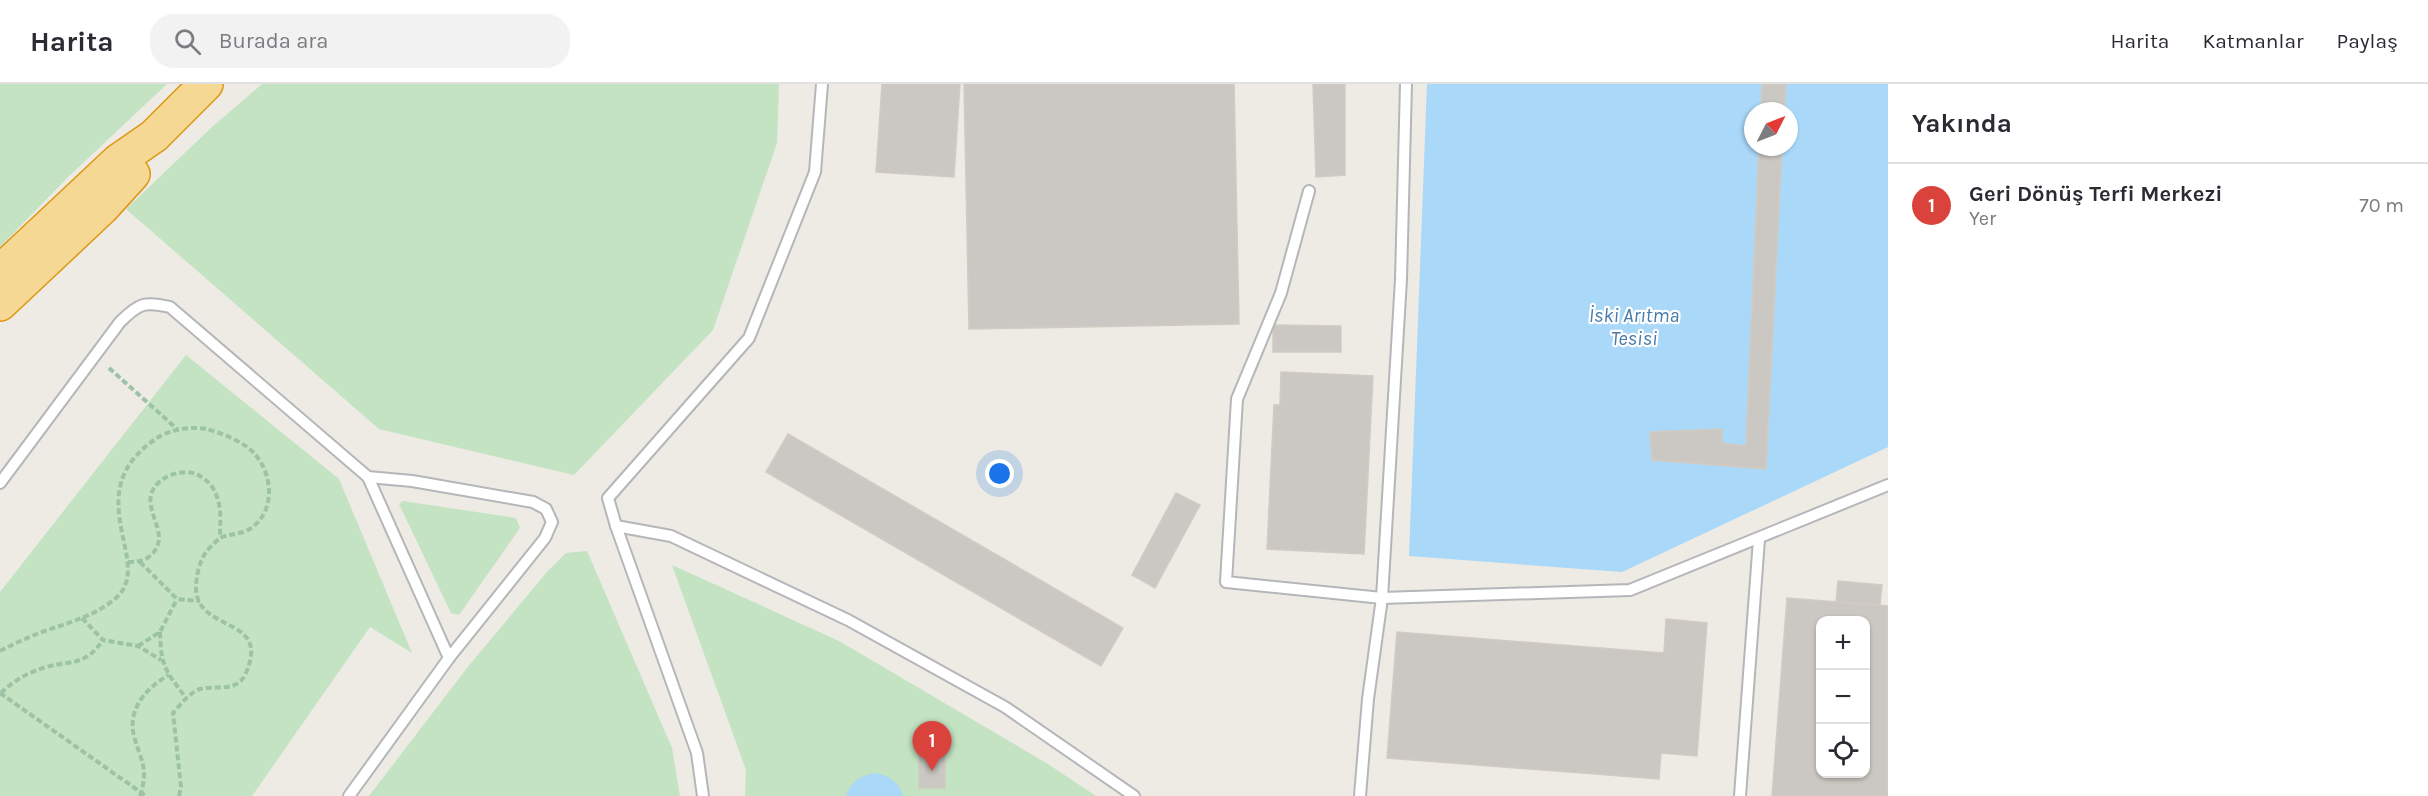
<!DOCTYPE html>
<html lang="tr">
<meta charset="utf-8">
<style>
body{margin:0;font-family:Karla,sans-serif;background:#f2f2f3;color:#2b2b33}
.controls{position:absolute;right:18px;bottom:18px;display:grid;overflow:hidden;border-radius:12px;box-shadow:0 2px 4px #0004}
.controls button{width:54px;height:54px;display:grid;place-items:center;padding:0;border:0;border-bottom:2px solid #e1e1e2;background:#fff;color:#2b2b33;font:30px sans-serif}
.compass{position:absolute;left:1744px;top:18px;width:54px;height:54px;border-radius:50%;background:#fff;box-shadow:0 2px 4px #0004;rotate:48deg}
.you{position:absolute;left:1000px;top:390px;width:21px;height:21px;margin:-15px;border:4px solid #fff;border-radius:50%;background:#1a73e8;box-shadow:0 0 0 9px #1a73e833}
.badge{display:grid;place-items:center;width:39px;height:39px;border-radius:50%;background:#da433c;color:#fff;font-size:20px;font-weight:700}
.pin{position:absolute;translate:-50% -50px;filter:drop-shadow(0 2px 3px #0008)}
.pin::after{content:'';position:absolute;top:32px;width:21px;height:18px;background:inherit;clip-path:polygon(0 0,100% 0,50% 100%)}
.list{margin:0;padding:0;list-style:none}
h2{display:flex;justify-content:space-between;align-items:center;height:78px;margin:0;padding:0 24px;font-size:26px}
h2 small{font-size:20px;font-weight:400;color:#7c7c81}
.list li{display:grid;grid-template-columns:39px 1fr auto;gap:18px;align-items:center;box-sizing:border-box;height:84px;padding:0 24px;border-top:2px solid #e1e1e2}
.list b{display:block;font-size:22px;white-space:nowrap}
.list p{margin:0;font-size:20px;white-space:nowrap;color:#7c7c81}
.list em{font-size:20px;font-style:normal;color:#7c7c81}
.icon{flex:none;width:33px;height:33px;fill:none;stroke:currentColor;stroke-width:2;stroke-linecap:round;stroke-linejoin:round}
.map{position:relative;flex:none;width:1888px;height:712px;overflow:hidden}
header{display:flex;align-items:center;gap:36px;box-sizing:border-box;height:84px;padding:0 30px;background:#fff;border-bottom:2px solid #e1e1e2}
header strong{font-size:28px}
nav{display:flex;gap:33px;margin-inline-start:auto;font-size:21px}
.search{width:420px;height:54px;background:#f2f2f3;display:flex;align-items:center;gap:15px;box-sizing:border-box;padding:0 21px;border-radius:24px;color:#7c7c81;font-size:22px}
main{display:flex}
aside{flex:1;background:#fff}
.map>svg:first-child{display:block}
</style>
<header>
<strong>Harita</strong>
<div class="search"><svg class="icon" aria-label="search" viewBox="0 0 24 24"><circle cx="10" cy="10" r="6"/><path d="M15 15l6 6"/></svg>Burada ara</div>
<nav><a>Harita</a><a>Katmanlar</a><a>Paylaş</a></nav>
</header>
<main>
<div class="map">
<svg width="1888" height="712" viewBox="0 0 1888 712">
<rect width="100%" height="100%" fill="#edebe4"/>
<g fill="#c3e3c2">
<polygon points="0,0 167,0 68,93 0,163"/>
<polygon points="262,0 779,0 777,59 713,246 574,391 379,345 126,125 212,43"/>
<polygon points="186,271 339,395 412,569 370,543 252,712 0,712 0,508"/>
<polygon points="403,417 516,434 520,444 459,531 451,529 399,420"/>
<polygon points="587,467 672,664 680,712 369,712 467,584 547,488 566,469"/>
<polygon points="672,481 839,557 1048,680 1096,712 745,712 746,686"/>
</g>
<g fill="#a9d8f8" fill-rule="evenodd">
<path d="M 1427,0 L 1888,0 L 1888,363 L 1622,488 L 1409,472 ZM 1753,27 L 1789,27 L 1789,63 L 1753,63 Z"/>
<path d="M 874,689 C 889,691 898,697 903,712 L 846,712 C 851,698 859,692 874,689 Z"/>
</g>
<g fill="#cbc7c2" stroke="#d1ccc2" stroke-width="1.5" fill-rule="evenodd">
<polygon points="882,0 960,0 954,93 876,88"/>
<polygon points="964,0 1234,0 1239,240 969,245"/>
<polygon points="1313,0 1345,0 1345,91 1316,93"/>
<polygon points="1762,0 1786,0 1784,27 1761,27"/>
<polygon points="1759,63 1782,63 1766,385 1652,376 1650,348 1722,345 1722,359 1746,362"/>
<polygon points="1273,241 1341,242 1341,268 1273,268"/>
<polygon points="1281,288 1373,292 1364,470 1267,465 1274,321 1280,321"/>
<polygon points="788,350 1123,544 1101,582 766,388"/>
<polygon points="1176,409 1200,421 1155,504 1132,491"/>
<polygon points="1838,497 1882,501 1880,521 1836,518"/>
<path d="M 1787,514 L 1888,522 L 1888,712 L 1772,712 ZM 1820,536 L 1866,536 L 1866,690 L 1820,690 Z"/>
<polygon points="1666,535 1707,539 1697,672 1661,669 1659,695 1387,674 1397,548 1664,569"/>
<polygon points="919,669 945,670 945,704 919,704"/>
</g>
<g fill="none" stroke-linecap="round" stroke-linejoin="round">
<defs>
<g id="service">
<polyline points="1406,0 1401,195 1382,514 1630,506 1888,401"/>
<polyline points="1309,107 1281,209 1237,315 1226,498 1382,514 1368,615 1360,712"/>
<polyline points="368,393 449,574"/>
<path d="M 0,399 L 120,238 C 139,219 145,217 170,223 L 368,393 L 412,397 L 533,418 L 546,425 L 552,438 L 545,454 L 449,574 L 349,712"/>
<polyline points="616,442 671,452 848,536 1005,623 1134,712"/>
<polyline points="703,712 697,669 616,442 608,414 749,254 815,88 822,0"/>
<polyline points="1740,712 1759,455"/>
</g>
<g id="motorway">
<polyline points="0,188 118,77 154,52 206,0"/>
<polyline points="0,220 102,124 133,90"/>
</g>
</defs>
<use href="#service" stroke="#b4b6ba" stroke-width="14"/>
<use href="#motorway" stroke="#de9713" stroke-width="36"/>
<g stroke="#9cc3a5" stroke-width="4" stroke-dasharray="6 3" stroke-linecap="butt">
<polyline points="109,284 177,345"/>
<path d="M 128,478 C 140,478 149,476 156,465 C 166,448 147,429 151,411 C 155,393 184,382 200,392 C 208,397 214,403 217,413 C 222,426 220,441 220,454"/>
<polyline points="140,478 177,515 200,517"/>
<polyline points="82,534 103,556 138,562 161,576"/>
<path d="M 160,548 C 161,583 165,586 186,614"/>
<polyline points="138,562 160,548 177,515"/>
<path d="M 0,567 C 12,561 24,555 37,550 C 65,539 96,533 118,512 C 153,477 78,410 154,356 C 167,346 189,342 206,345 C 220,348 244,358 254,369 C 272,389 276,423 254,442 C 244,451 231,449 220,454 C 216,457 210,463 207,467 C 199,477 196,493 196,505 C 198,550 273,531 245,591 C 236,609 215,601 200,605 C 190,608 180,621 173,629 L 181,703 L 179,712"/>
<polyline points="0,609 146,712"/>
<path d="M 1,609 C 13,597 29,588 46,583 C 73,576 85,582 103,556"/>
<path d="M 140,712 C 149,683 141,678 134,652 C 127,625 147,603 169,591"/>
</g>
<use href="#service" stroke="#fff" stroke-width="10"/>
<use href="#motorway" stroke="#f4d894" stroke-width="33"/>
</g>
<g text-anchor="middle" stroke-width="4.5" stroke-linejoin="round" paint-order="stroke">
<g font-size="20" font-style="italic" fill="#487aa8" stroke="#fff">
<text x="1634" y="238">İski Arıtma<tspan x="1634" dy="23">Tesisi</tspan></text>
</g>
</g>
</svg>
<div class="controls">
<button>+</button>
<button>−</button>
<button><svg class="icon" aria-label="locate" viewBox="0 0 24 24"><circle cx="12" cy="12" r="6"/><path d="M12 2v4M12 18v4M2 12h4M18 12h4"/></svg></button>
</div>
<svg class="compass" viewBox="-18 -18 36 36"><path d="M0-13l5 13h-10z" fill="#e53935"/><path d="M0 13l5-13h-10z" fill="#7c7c81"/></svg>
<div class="you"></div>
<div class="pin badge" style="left:932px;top:687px">1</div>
</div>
<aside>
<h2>Yakında<small></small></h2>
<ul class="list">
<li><span class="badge">1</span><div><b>Geri Dönüş Terfi Merkezi</b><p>Yer</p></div><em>70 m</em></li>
</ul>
</aside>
</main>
